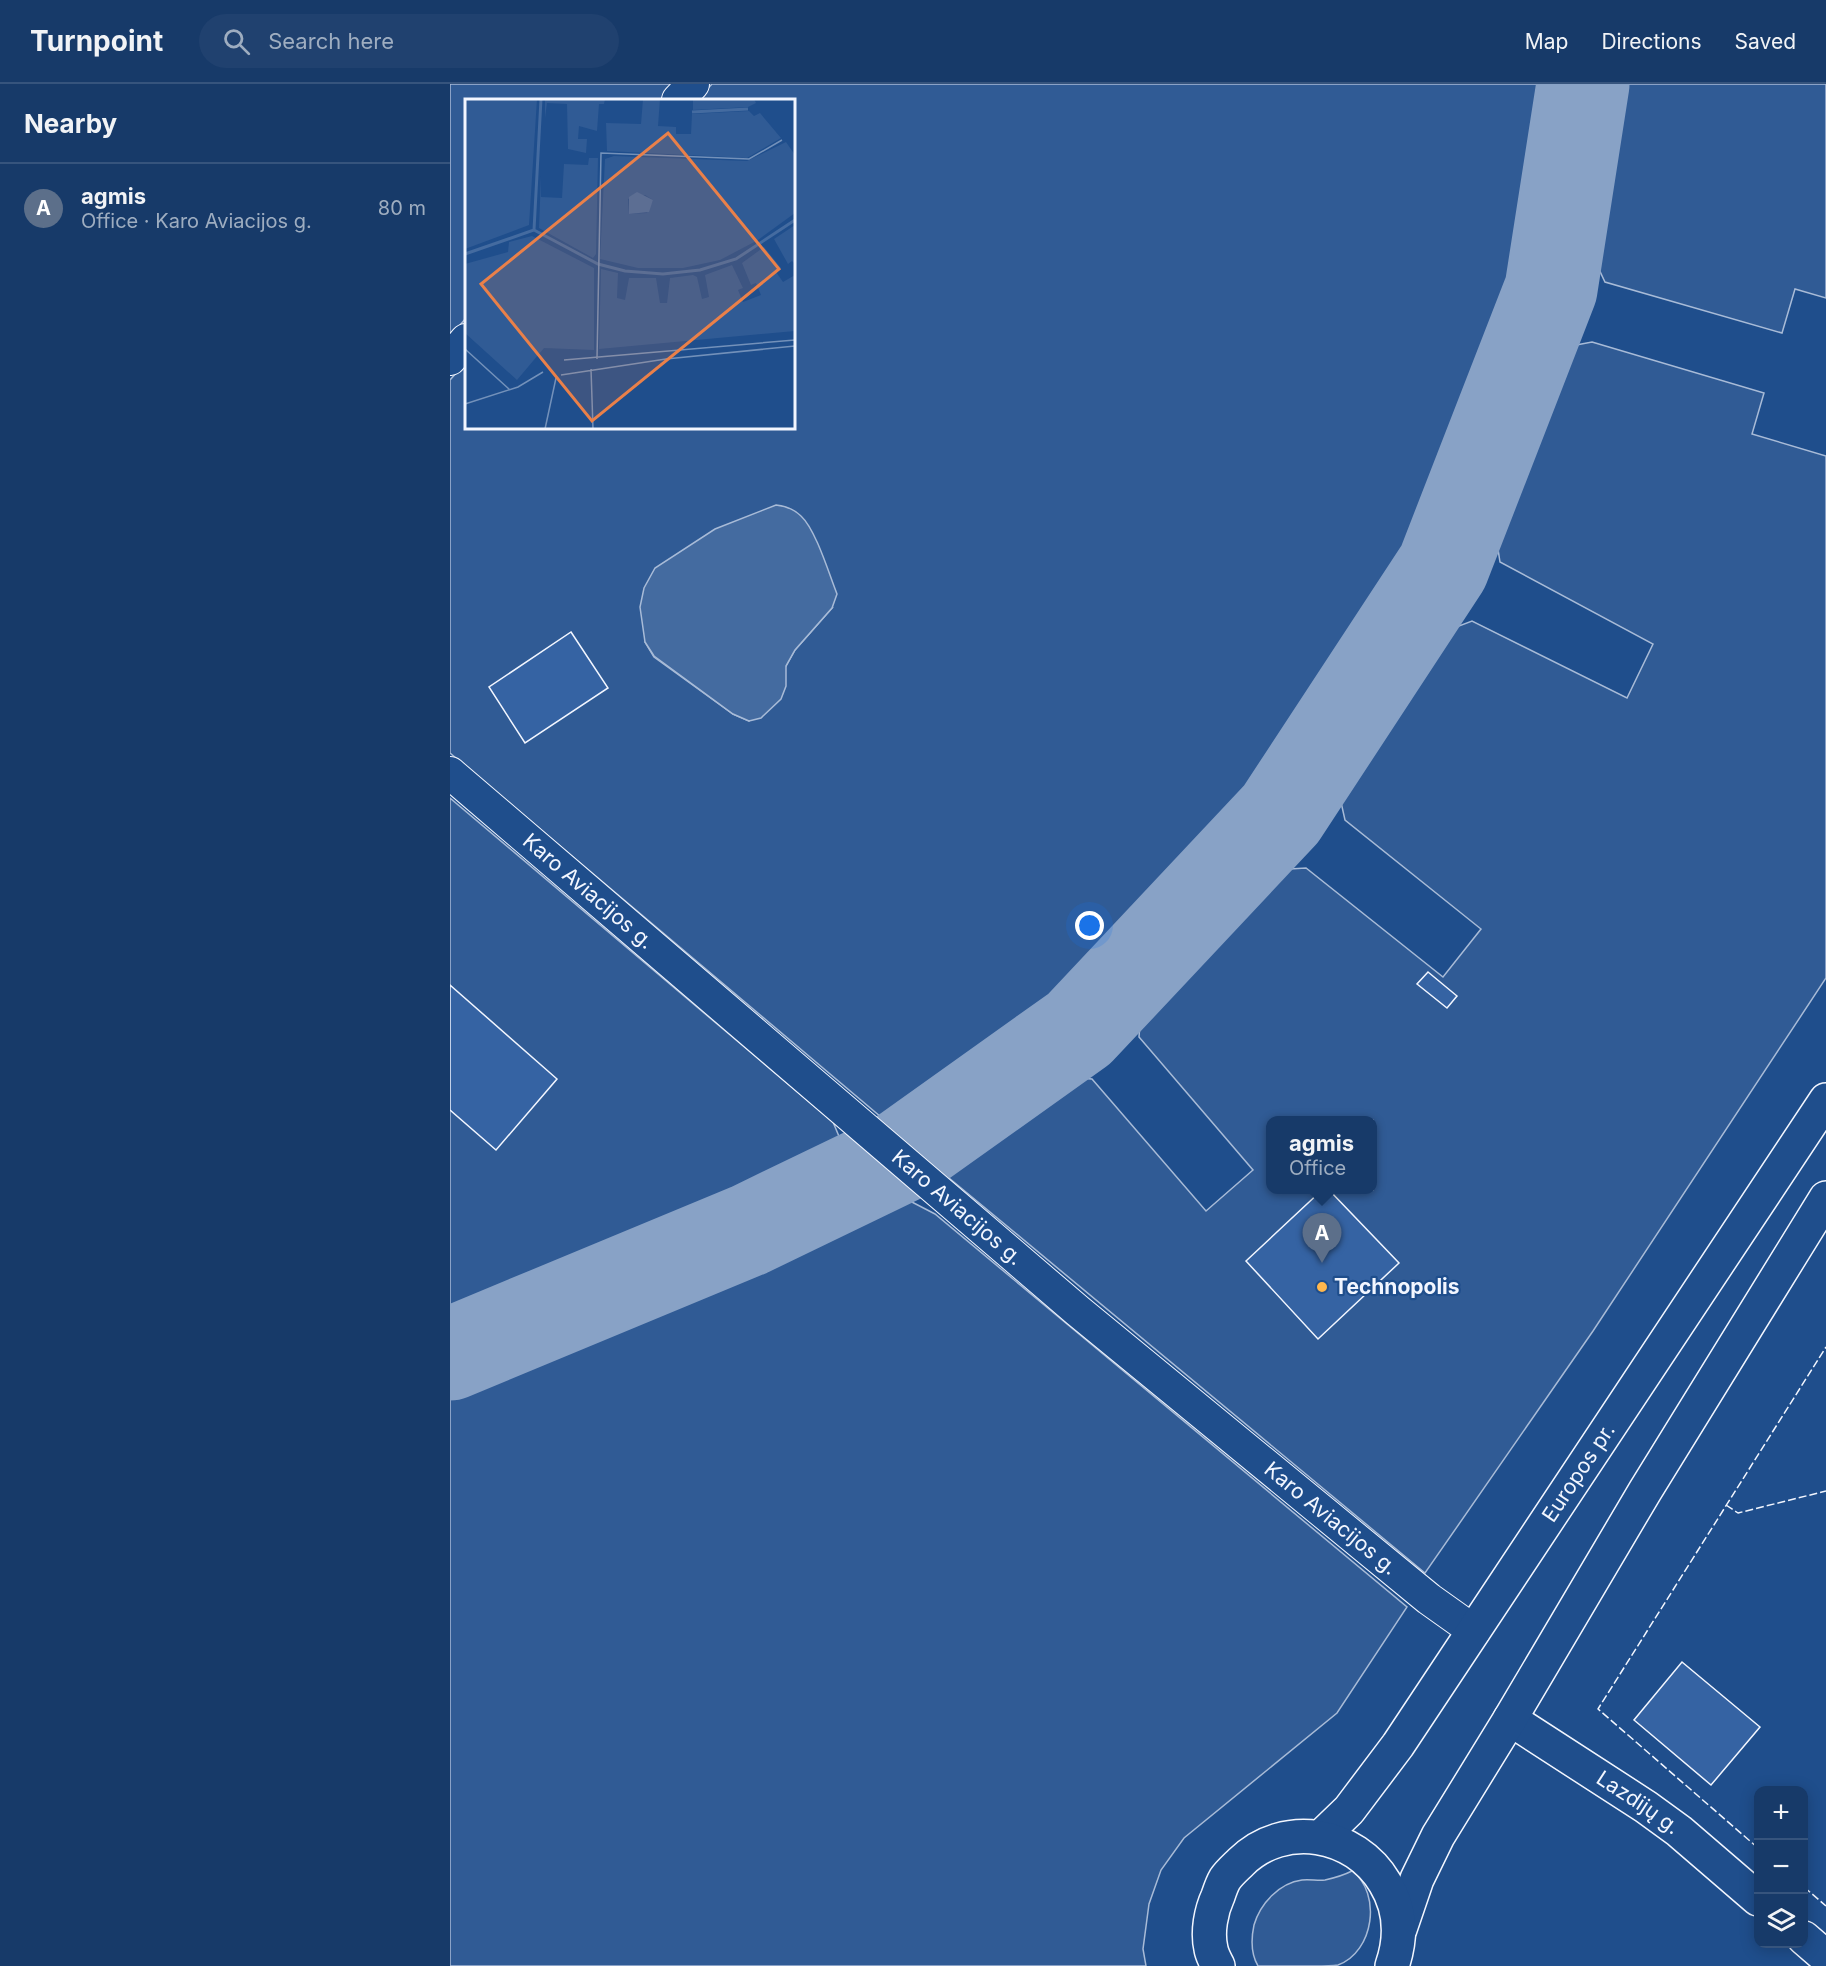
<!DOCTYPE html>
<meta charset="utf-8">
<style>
body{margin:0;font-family:Inter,sans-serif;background:#20416f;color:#f1f3f6}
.controls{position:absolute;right:18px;bottom:18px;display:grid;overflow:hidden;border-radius:12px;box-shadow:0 3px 15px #0003}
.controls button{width:54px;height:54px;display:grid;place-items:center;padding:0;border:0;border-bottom:2px solid #36547d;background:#173a69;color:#f1f3f6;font:30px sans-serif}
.you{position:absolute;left:640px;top:842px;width:21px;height:21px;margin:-15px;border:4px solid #fff;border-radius:50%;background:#1a73e8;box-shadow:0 0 0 9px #1a73e833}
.badge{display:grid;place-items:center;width:39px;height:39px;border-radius:50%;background:#ffb74d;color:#fff;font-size:20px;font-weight:700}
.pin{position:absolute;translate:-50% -50px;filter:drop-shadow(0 2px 3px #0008)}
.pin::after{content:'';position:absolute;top:32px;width:21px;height:18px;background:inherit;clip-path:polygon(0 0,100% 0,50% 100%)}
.popup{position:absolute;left:816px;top:1032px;width:111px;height:78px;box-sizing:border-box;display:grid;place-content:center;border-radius:12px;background:#173a69;filter:drop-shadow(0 2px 4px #0005);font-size:20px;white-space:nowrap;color:#9eadc0}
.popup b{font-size:22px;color:#f1f3f6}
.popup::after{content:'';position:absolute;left:50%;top:100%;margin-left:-12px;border:12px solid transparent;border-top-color:#173a69}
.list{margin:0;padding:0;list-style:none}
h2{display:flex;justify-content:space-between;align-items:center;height:78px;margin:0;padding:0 24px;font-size:26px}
h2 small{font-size:20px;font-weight:400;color:#9eadc0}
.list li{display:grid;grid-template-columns:39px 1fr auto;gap:18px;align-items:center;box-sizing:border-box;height:90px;padding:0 24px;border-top:2px solid #36547d}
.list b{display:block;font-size:22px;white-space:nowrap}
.list p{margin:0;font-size:20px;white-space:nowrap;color:#9eadc0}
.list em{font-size:20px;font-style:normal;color:#9eadc0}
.icon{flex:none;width:33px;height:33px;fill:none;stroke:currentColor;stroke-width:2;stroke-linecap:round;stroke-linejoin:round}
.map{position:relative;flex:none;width:1376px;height:1882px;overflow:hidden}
header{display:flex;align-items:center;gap:36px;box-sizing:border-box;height:84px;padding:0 30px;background:#173a69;border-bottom:2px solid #36547d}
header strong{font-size:28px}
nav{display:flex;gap:33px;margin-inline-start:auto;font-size:21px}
.search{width:420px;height:54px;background:#20416f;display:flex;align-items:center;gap:15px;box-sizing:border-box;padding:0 21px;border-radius:33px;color:#9eadc0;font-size:22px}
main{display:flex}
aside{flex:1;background:#173a69}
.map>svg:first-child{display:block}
</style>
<header>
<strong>Turnpoint</strong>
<div class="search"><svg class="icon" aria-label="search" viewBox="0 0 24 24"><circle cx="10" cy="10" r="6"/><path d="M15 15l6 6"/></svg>Search here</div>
<nav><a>Map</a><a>Directions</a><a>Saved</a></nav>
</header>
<main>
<aside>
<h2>Nearby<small></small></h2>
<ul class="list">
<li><span class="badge" style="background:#5c6f8a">A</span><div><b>agmis</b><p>Office · Karo Aviacijos g.</p></div><em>80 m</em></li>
</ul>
</aside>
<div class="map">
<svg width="1376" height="1882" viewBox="0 0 1376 1882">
<rect width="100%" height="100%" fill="#1f4e8c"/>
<g fill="#305b95" stroke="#a8bbd7" stroke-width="1.5" fill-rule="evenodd">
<polygon points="0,0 224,0 210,16 16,16 16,234 0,253"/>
<path d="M 262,0 L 1094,0 L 1073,142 L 1028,309 L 975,435 L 894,581 L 809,701 L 672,854 L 568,945 L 449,1034 L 431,1033 L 0,669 L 0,296 L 16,278 L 16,344 L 344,344 L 344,16 L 247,16 ZM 382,524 L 345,566 L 336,582 L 299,637 L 283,630 L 204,573 L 195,558 Z"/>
<polygon points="1163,0 1376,0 1376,214 1345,205 1332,249 1155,198 1138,162"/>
<path d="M 1142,258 L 1314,309 L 1302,350 L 1376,372 L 1376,894 L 1143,1247 L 975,1489 L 499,1094 L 493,1082 L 497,1069 L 604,992 L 642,995 L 756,1127 L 803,1086 L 689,953 L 692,916 L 823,786 L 856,784 L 993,893 L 1031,845 L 895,736 L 888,705 L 985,551 L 1022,537 L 1177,614 L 1203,560 L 1050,478 L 1044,439 L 1108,276 L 1121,262 ZM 821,1036 L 923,1036 L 923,1106 L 821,1106 Z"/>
<polygon points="0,714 383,1038 393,1062 386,1074 0,1242"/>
<polygon points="438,1113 460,1117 485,1130 957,1523 887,1629 734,1754 711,1786 699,1820 693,1865 696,1882 0,1882 0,1302"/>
<path d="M 902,1787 C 932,1809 924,1868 888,1881 C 881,1882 872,1882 864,1882 C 846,1882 827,1882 808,1882 C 801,1870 801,1855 804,1841 C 810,1820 829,1799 852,1796 C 860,1795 868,1797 875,1796 C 884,1794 894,1791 902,1787 Z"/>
</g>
<path fill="#446ba0" stroke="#a8bbd7" stroke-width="1.5" d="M 326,421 C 335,422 344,425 351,432 C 366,446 379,490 387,510 L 382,524 L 345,566 L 336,582 L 336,602 L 331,615 L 311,634 L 299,637 L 283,630 L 204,572 L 195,558 L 190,523 L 194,504 L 205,484 L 265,445 Z"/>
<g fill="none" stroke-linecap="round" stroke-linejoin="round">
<polyline stroke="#88a2c6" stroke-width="93" points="0,1270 299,1146 448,1074 629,945 831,730 993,483 1101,205 1133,0"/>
</g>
<g fill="#3563a3" stroke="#f2f6ff" stroke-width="1.5">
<polygon points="121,548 158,604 75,659 39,603"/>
<polygon points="978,888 1007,912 997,924 967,900"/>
<polygon points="0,901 107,995 46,1066 0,1026"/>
<polygon points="872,1106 879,1106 949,1179 868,1255 796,1177"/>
<polygon points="1232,1578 1310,1643 1261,1701 1184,1636"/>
</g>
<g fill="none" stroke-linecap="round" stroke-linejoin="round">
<defs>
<g id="street">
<polyline points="228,16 243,0"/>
<polyline points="0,275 16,256"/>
<path id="s1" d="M 0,689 L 628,1227 L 979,1515 L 1024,1547"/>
</g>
<g id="secondary">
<path id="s2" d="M 1060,1635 L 1196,1723 L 1229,1747 L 1308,1815"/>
<polyline points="1354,1854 1376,1873"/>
</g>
<g id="primary">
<path id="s3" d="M 871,1753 L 899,1726 L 948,1661 L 1376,1016"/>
<polyline points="950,1845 967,1795 988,1752 1060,1635 1195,1407 1376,1114"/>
<path d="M 768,1882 C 765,1876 762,1871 761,1865 C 757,1848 761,1827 768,1812 C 770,1806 772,1800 775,1795 C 779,1789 786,1783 791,1778 C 834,1736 905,1748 935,1799 C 951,1825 952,1853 942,1882"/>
</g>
</defs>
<use href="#street" stroke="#f2f6ff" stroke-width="34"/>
<use href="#secondary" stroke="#f2f6ff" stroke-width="36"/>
<use href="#primary" stroke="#f2f6ff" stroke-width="36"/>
<use href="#street" stroke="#1f4e8c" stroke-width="32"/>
<use href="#secondary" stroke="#1f4e8c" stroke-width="33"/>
<use href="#primary" stroke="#1f4e8c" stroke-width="33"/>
<g stroke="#f2f6ff" stroke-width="1.5" stroke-dasharray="8 3" stroke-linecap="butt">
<polyline points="1276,1421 1288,1429 1376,1407"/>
<polyline points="1308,1764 1148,1625 1376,1263"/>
<polyline points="1354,1803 1376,1822"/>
</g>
</g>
<circle fill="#ffb74d" stroke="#1f4e8c" stroke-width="2" cx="872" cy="1203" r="6"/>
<g text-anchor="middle" stroke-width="4.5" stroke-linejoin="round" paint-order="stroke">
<g font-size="21" fill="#f2f6ff" stroke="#1f4e8c">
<text dy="7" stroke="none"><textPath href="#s1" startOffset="182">Karo Aviacijos g.</textPath></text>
<text dy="7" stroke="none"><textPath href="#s1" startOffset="668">Karo Aviacijos g.</textPath></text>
<text dy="7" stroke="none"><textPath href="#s3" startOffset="447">Europos pr.</textPath></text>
<text dy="7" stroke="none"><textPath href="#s1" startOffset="1154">Karo Aviacijos g.</textPath></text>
<text dy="7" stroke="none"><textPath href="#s2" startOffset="153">Lazdijų g.</textPath></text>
</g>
<g font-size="21" font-weight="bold" fill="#f2f6ff" stroke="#1f4e8c" text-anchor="start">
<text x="884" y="1210">Technopolis</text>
</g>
</g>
<g transform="translate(15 15)">
<rect width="330" height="330" fill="#1f4e8c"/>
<path d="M 0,0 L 72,0 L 64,126 L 0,150 ZM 80,0 L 140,0 L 139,5 L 134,5 L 132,32 L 114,27 L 113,40 L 122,40 L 121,54 L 103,50 L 102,5 L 82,4 L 80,19 ZM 178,0 L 195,0 L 193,27 L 211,28 L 211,35 L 226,35 L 227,15 L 284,12 L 289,17 L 295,14 L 316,39 L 282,59 L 142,52 L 141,24 L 176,25 ZM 228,0 L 289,0 L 291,4 L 283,8 L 228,11 ZM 321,43 L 330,56 L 330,114 L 293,141 L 255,161 L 218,169 L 173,169 L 135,160 L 140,60 L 149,57 L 282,62 ZM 180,96 L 188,101 L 182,114 L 164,115 L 163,100 ZM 124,59 L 133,59 L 131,155 L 128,159 L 74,129 L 76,77 L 76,98 L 97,99 L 99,65 L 123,66 ZM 330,126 L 330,165 L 327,162 L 323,165 L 309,140 ZM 67,137 L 129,169 L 129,251 L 79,249 L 52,281 L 0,234 L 0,165 L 43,153 L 44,143 ZM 299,148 L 316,169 L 311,173 L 318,183 L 330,176 L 330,232 L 134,250 L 136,170 L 153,174 L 152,199 L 160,201 L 164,179 L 191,179 L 195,204 L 202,204 L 205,179 L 228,176 L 232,178 L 237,200 L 244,198 L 240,176 L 267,166 L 278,189 L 273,191 L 278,203 L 296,196 L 291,184 L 286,186 L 277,164 Z" fill="#305b95" fill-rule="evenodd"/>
<path d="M 172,93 L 188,101 L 184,113 L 164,115 L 164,98 Z" fill="#446ba0"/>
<path fill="none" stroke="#446ba0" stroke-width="3" d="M 227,13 L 283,10M 69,131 L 133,165 L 160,172 L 198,175 L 235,171 L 271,160 L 330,121M 0,155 L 69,131 L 76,0"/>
<path fill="none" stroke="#7391ba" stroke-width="1.5" d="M 0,250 L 45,291M 132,260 L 136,54 L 284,60 L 317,41M 99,261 L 330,241M 126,270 L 128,330M 96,276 L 201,260 L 330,247M 0,305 L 53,288 L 78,273M 80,330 L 91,279"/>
<path fill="#ea8049" fill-opacity="0.15" stroke="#ea8049" stroke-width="3" d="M 203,34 L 314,170 L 127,322 L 16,185 Z"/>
<rect width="330" height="330" fill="none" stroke="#f2f6ff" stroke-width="3"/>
</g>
</svg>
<div class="controls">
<button>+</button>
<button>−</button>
<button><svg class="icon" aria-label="layers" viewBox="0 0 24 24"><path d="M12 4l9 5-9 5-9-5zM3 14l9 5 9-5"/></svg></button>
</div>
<div class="you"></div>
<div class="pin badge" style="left:872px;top:1179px;background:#5c6f8a">A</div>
<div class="popup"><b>agmis</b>Office</div>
</div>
</main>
